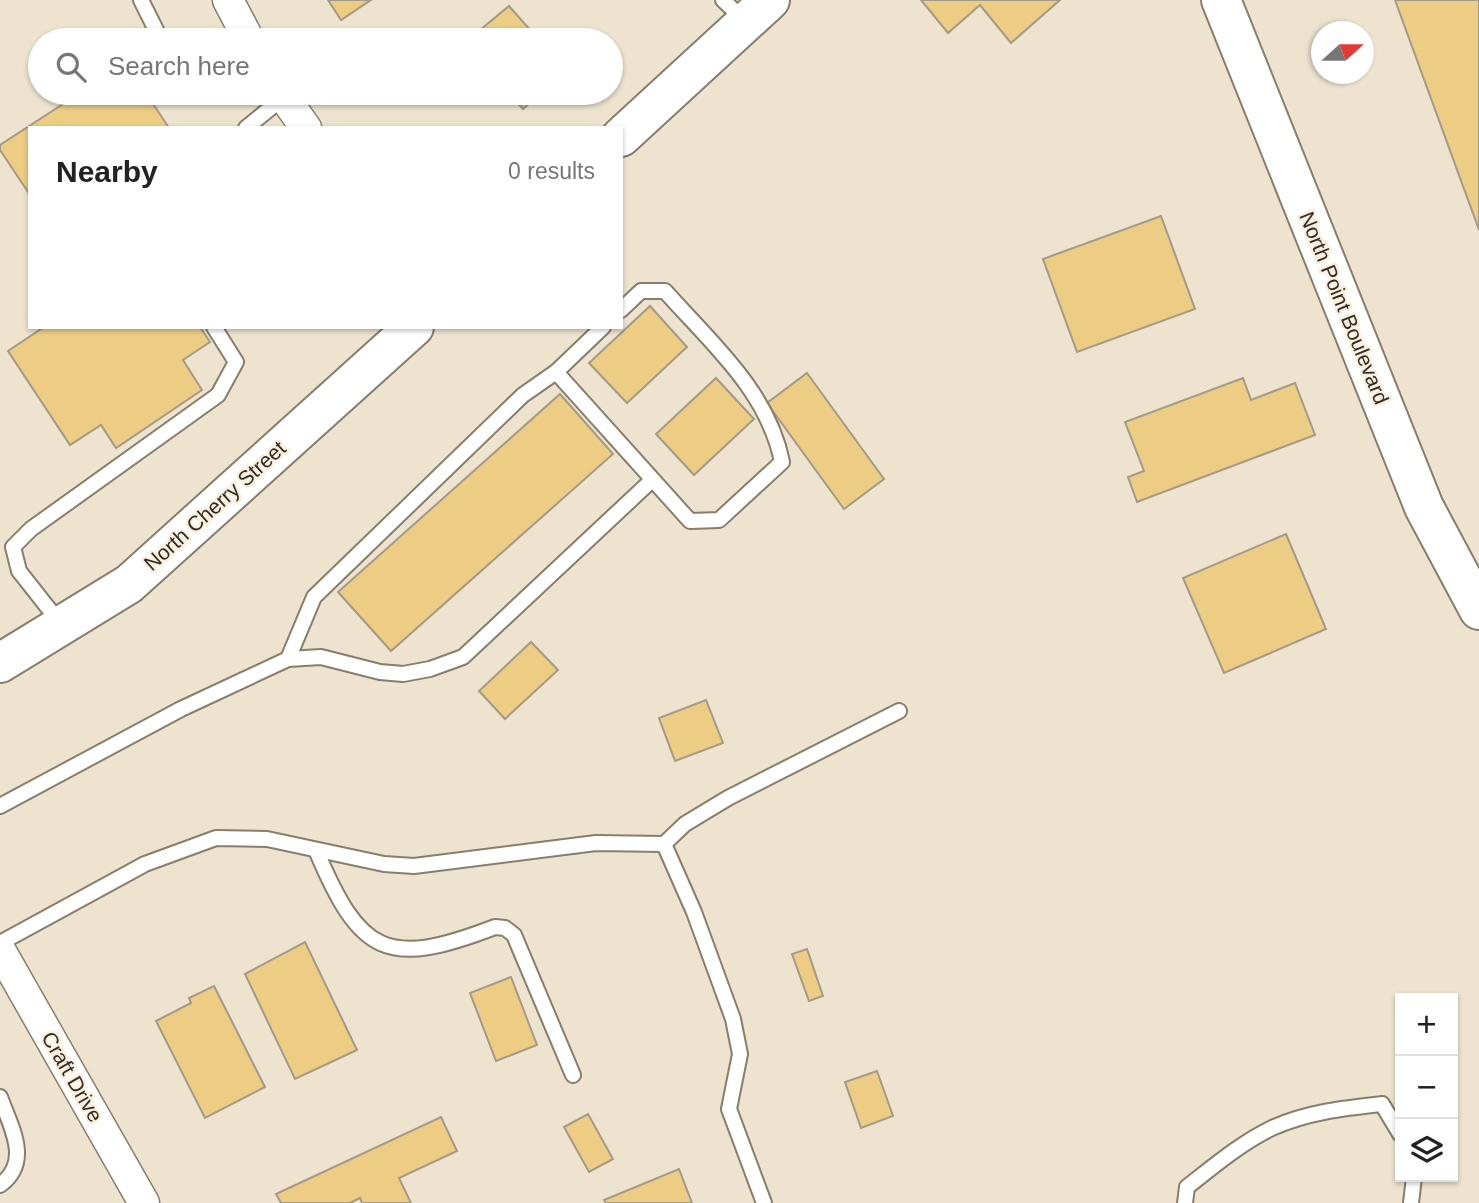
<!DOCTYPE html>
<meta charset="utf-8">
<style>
body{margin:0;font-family:Helvetica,sans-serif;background:#f6f6f6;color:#222}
.controls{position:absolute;right:21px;bottom:21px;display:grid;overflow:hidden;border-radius:0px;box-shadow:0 2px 5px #0004}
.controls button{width:63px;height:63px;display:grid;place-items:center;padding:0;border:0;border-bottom:2px solid #e0e0e0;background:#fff;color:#222;font:35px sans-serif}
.compass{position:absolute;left:1311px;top:21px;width:63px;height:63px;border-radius:50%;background:#fff;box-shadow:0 2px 5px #0004;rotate:69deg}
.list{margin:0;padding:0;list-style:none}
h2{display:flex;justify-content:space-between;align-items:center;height:91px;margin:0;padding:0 28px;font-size:30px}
h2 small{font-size:23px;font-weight:400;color:#767676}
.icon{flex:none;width:38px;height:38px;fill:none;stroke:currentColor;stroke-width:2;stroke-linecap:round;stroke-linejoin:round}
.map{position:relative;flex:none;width:1479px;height:1203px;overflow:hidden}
.search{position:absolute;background:#fff;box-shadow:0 2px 5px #0004;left:28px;top:28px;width:595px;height:77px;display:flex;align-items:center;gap:18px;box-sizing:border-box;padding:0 24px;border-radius:38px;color:#767676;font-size:26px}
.panel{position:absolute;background:#fff;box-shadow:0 2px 5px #0004;left:28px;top:126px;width:595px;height:203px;border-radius:0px}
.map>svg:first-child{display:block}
</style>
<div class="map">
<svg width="1479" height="1203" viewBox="0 0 1479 1203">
<rect width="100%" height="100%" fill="#ede3cf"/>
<g fill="#edcc84" stroke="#a39a88" stroke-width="2">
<polygon points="328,0 371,0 341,20"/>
<polygon points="921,0 1060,0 1011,43 980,5 948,33"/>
<polygon points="1395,0 1479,0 1479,230"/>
<polygon points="509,6 539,40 468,40"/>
<polygon points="80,93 146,93 169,128 30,128 30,195 0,150 0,145"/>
<polygon points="509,93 541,93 523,109"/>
<polygon points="1161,216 1195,309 1077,352 1043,259"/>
<polygon points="650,306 687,347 627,403 589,363"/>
<polygon points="44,327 200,327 210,342 183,360 202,390 116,448 101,425 70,445 8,351"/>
<polygon points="807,373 884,479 844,509 767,403"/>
<polygon points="716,378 754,419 694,475 656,434"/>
<polygon points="1243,378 1251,400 1295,383 1315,435 1137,502 1128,477 1144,471 1125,422"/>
<polygon points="560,394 613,454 391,651 338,592"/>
<polygon points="1286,534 1326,629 1224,673 1183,578"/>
<polygon points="531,642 558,670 505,719 479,691"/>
<polygon points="706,700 723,743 675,761 659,718"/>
<polygon points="305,942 357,1050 295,1079 245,974"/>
<polygon points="807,949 823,996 809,1001 792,954"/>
<polygon points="511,977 537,1045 496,1061 470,993"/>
<polygon points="214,986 265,1087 205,1118 156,1021 191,1003 189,998"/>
<polygon points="877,1071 893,1116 861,1128 845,1082"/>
<polygon points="588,1114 613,1159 589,1172 564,1127"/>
<polygon points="441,1117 457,1151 399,1178 411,1203 362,1203 360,1198 350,1203 281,1203 276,1194"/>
<polygon points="679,1169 692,1203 606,1203 604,1200"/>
</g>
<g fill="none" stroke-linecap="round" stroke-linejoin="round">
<defs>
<g id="service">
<polyline points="141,0 161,40"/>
<polyline points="723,0 745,21"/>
<polyline points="246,128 284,97"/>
<path d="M 603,327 L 556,372 L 690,521 L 719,520 L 782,462 C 768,391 711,343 665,291 L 641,291 L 621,310"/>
<polyline points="60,623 19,571 13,547 31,529 218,395 236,362 214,327"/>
<polyline points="288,659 314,597 523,395 556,372"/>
<polyline points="0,806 181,709 288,659 321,657 380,672 403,674 430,669 463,657 652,480"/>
<polyline points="664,844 685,824 728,798 899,711"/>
<path d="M 316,850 C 360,954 386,969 495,927 L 505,928 L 514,935 L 573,1075"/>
<polyline points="0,943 145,864 216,838 267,839 384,864 414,866 596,843 664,844 694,912 733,1019 740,1054 729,1109 764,1203"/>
<path d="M 0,1097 C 11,1127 32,1162 0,1185"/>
<path d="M 1185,1203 L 1187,1187 C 1214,1166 1241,1143 1272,1128 C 1307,1112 1345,1108 1382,1104 L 1400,1134"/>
<polyline points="1411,1203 1414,1177"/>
</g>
<g id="minor">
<polyline points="228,0 249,40"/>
<polyline points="281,93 306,128"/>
<polyline points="0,950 144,1203"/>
</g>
<g id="secondary">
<polyline points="1221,0 1424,507 1479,610"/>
<polyline points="621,137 770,0"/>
<polyline points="0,663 129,584 414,327"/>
</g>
</defs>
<use href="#service" stroke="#877e6c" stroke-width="18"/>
<use href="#minor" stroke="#877e6c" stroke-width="33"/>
<use href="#secondary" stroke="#877e6c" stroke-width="42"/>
<use href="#service" stroke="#fff" stroke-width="14"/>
<use href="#minor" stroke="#fff" stroke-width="30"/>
<use href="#secondary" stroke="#fff" stroke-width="38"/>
</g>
<g text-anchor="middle" stroke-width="5" stroke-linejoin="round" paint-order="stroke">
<g font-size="21" fill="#302c25" stroke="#faf0dd">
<text transform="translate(1344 308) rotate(68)" y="7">North Point Boulevard</text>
<text transform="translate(215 506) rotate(-42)" y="7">North Cherry Street</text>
<text transform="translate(72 1077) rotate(60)" y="7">Craft Drive</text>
</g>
</g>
</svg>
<div class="controls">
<button>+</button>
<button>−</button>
<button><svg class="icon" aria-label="layers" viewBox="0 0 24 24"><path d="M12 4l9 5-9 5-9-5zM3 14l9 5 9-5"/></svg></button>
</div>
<svg class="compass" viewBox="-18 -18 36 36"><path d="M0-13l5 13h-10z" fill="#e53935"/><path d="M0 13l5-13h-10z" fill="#767676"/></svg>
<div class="search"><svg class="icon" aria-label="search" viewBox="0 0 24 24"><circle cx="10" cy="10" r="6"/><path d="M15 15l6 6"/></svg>Search here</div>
<section class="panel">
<h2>Nearby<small>0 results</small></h2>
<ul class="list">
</ul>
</section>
</div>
